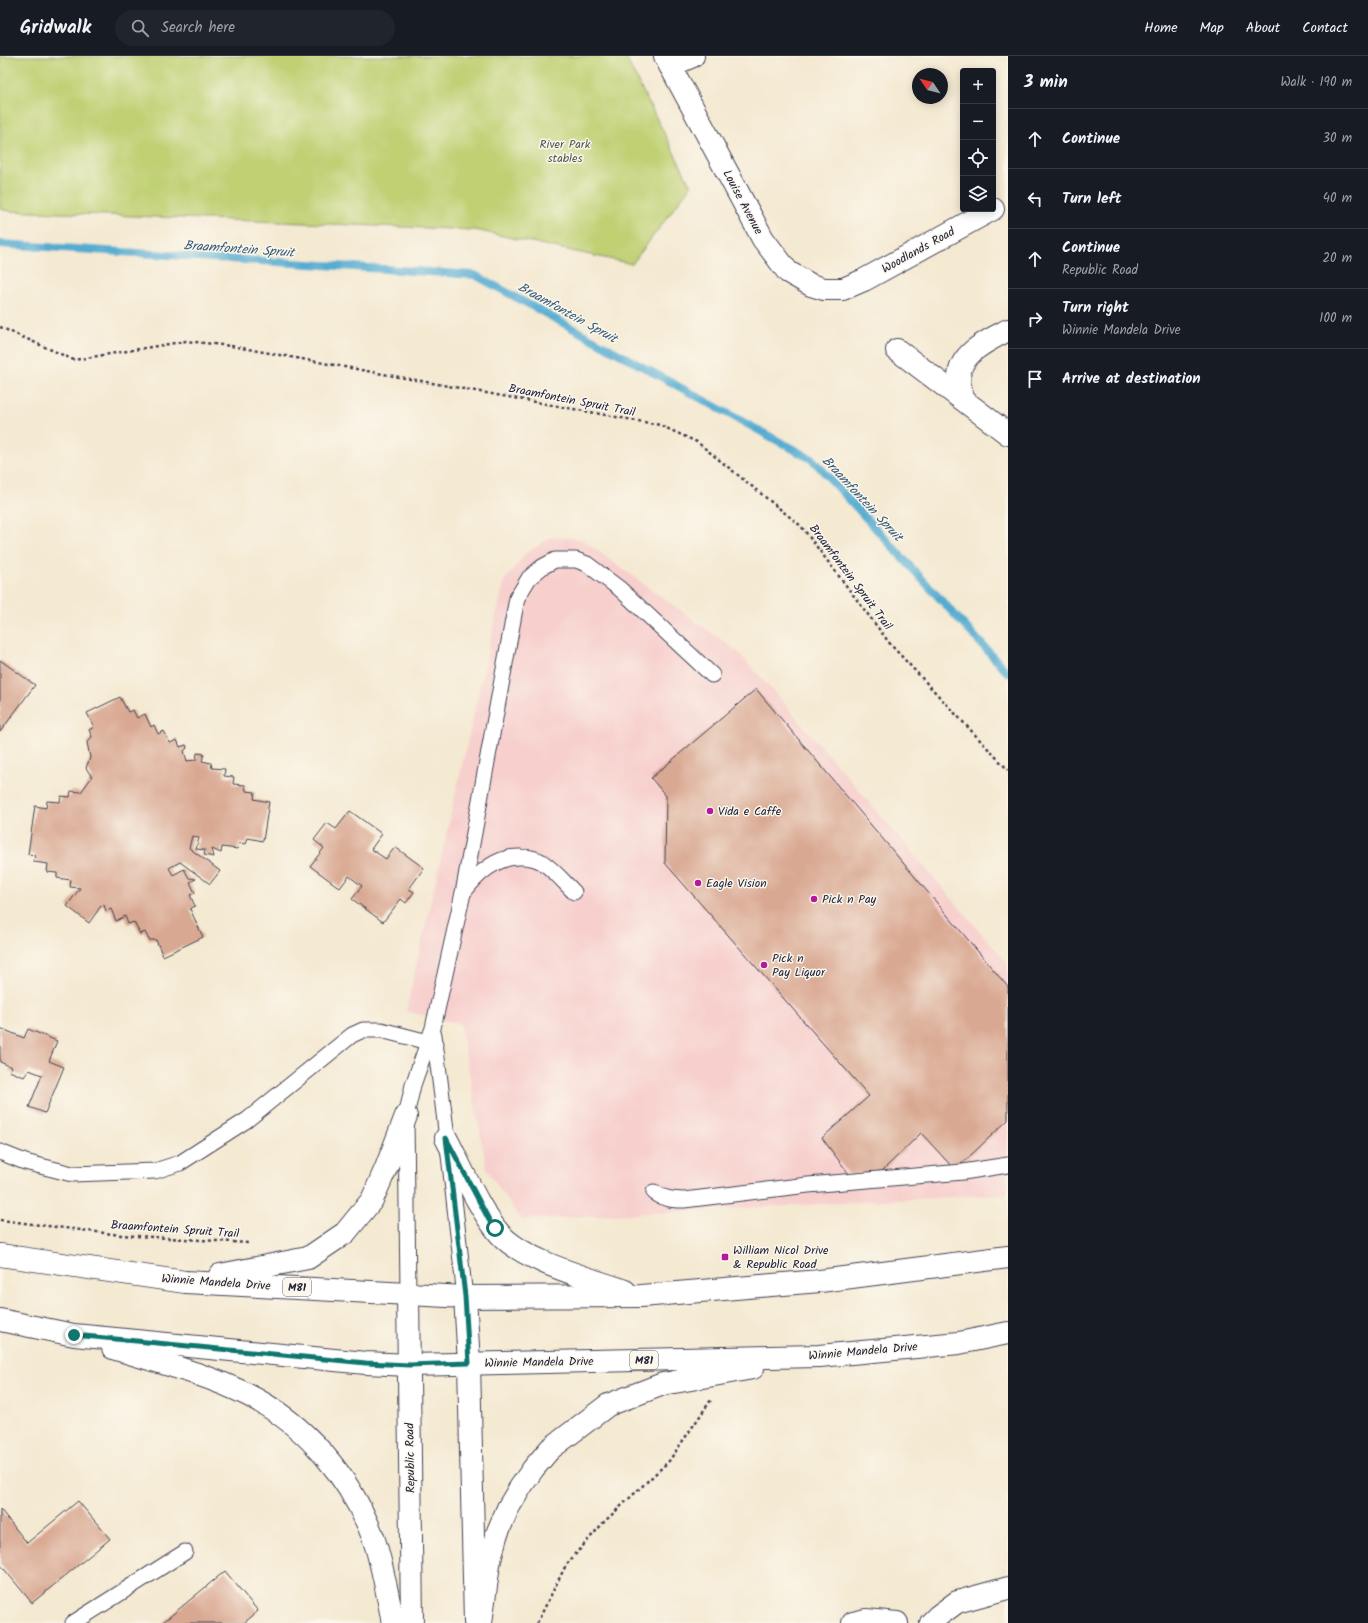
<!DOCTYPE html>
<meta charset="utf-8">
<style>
body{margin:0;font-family:Kalam,sans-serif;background:#20242c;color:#f1f3f6}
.controls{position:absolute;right:12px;top:12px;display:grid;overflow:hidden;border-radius:4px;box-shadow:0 2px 10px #0003}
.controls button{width:36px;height:36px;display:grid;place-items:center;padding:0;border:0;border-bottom:1px solid #363941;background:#171b24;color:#f1f3f6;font:20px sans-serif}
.compass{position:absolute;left:912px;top:12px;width:36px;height:36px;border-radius:50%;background:#171b24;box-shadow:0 2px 10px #0003;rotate:305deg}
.stop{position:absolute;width:12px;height:12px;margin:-9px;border:3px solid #0f766e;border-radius:50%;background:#fff}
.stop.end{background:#0f766e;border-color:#fff;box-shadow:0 1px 4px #0008}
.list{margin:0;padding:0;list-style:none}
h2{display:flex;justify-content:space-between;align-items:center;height:52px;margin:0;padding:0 16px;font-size:17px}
h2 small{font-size:13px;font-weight:400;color:#9ea1a6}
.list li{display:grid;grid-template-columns:26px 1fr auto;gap:12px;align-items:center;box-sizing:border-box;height:60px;padding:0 16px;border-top:1px solid #363941}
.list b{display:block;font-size:15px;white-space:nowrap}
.list p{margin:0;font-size:13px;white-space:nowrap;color:#9ea1a6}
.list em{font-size:13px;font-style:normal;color:#9ea1a6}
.icon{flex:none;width:22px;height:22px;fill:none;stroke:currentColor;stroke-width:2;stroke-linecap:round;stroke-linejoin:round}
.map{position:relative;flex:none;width:1008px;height:1567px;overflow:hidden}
header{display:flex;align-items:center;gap:24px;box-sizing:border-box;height:56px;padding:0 20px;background:#171b24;border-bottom:1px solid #363941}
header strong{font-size:19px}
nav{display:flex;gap:22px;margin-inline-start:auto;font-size:14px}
.search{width:280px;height:36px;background:#20242c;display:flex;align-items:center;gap:10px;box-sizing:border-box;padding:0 14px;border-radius:22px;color:#9ea1a6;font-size:15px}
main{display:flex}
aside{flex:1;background:#171b24}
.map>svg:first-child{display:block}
</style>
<header>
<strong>Gridwalk</strong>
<div class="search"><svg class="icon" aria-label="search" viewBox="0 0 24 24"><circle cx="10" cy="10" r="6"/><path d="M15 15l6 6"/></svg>Search here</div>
<nav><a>Home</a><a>Map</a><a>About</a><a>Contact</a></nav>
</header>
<main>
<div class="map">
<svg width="1008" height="1567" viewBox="0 0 1008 1567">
<rect width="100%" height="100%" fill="#fbf7ec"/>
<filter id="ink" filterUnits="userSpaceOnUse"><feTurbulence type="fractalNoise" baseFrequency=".025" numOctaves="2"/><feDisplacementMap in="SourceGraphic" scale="8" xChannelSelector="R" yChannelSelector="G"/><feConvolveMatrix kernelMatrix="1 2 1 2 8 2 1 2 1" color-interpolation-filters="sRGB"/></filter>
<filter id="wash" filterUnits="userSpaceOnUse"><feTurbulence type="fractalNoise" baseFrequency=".012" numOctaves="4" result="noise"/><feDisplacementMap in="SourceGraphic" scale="16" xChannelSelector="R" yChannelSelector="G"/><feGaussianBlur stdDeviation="0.9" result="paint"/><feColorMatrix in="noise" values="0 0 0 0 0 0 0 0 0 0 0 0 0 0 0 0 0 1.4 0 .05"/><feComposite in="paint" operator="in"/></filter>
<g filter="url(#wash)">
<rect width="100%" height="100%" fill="#f4e9d1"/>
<polygon fill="#f7d0ce" points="551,481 581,483 737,595 789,653 1008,908 1008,1138 521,1164 487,1114 460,968 406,955 504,525 526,497"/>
<polygon fill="#c0d073" stroke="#717957" points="0,0 625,0 691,130 632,208 475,174 9,155 0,153"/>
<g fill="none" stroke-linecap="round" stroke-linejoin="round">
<polyline stroke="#54acd1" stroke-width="8" points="0,188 475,219 813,404 1008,617"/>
</g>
<g id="blocks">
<g fill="#d9a892">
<polygon points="0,604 35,629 0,676"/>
<polygon points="756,633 1008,931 1008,1064 955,1114 921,1077 882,1115 849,1118 822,1082 869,1040 665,807 666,740 651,722"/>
<polygon points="120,641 128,656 133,654 137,662 145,658 151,671 154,669 158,678 164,675 170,687 177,684 180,691 186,689 187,692 184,695 187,705 196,704 197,697 204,698 202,705 211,707 212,712 225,713 224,720 234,721 233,728 245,729 246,735 255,736 254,743 269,746 263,785 248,782 246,788 239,787 238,793 222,791 221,797 212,793 214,801 204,799 205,794 196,793 199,782 192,780 189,792 220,815 210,828 180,806 169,812 173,819 184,813 189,822 196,823 190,826 195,837 190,839 195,850 190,853 203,881 163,900 156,884 149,884 145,876 140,878 134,866 128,868 125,860 116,865 111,853 106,855 104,849 101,850 89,867 67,850 80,832 70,831 71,824 57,822 57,817 47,816 48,808 34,806 35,799 28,798 35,750 46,752 47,745 60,746 61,740 70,741 71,735 81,736 92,721 86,712 90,702 87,686 92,681 89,674 94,671 87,657"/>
<polygon points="350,755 382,778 371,793 386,803 395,791 424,812 409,833 414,836 406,847 401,843 383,866 352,843 362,830 349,820 340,832 310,810 324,792 314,784 327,767 336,773"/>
<polygon points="0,972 24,982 28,973 57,985 49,1005 64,1011 45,1057 29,1051 42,1019 29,1014 24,1021 9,1015 12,1011 0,1006"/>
<polygon points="78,1445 110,1483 32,1547 0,1508 0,1453 27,1487"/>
<polygon points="225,1515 258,1555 244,1567 162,1567"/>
</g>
</g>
</g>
<g filter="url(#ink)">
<use href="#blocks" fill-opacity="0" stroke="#424052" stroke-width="1"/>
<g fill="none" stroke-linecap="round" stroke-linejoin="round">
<defs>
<g id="service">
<polyline points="463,837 517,542 529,522 542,511 555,504 576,504 587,508 620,533 712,619"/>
<path d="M 434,979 C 446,1066 455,1153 465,1241"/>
<polyline points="0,1096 25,1106 72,1118 155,1115 180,1107 247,1064 352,979 363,974 381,974 436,988"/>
<path d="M 654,1136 C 663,1143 673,1144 684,1144 L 808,1129 L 963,1116 L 1008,1109"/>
<path d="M 408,1238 L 406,1060 L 413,1029 L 433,972 L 463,837 C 477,818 496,800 521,801 C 529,801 535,802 542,806 C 554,814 564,826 574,836"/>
<polyline points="73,1567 185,1496"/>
</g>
<g id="minor">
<polyline points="665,0 763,183 788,216 811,229 824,233 843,233 864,224 993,153"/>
<polyline points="670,10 693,0"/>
<polyline points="897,294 1008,378"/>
<path d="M 963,343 C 962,337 959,329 959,322 C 959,297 989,284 1008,274"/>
<polyline points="853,1567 866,1564 897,1567"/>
<polyline points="931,1567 938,1560 957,1546 1008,1532"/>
</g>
<g id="secondary">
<polyline points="408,1238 412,1567"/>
<polyline points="465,1241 469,1307 475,1566"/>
</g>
<g id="primary">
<path d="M 446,1082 C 462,1112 478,1153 500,1178 C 525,1206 589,1222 625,1235"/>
<polyline points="0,1199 185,1226 465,1241 641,1240 820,1225 1008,1201"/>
<polyline points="220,1219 308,1202 345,1177 372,1144 386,1112 406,1060"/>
<polyline points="0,1264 74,1279 366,1307 409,1309 819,1300 959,1287 1008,1277"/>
<path d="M 113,1292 C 158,1306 206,1318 248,1339 C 306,1368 350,1421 373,1481 C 382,1506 388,1541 393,1567"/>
<polyline points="481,1567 489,1508 496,1480 508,1452 520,1432 533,1413 550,1393 608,1349 663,1328 753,1312"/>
</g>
</defs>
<use href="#service" stroke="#424052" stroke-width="17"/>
<use href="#minor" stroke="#424052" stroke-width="24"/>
<use href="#secondary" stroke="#424052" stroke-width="24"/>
<use href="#primary" stroke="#424052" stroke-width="24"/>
<g stroke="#424052" stroke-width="2.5" stroke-dasharray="3 3" stroke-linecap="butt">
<polyline points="0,271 74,304 186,285 231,290 660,369 697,386 801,470 891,589 1008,714"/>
<polyline points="0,1164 121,1179 248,1187"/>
<polyline points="537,1567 566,1509 603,1467 669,1405 711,1344"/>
</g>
<use href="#service" stroke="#fff" stroke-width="15"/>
<use href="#minor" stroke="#fff" stroke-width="22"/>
<use href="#secondary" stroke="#fff" stroke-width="22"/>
<use href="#primary" stroke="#fff" stroke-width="22"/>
</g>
</g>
<g fill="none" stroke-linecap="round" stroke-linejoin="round" filter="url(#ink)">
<polyline stroke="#0f766e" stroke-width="5" points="74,1279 366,1307 409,1309 469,1307 465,1240 446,1082 489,1164 495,1172"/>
</g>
<g fill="#b5179e" stroke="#fbf7ec" stroke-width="1.5">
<circle cx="710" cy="755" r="4"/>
<circle cx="698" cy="827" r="4"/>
<circle cx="814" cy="843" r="4"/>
<circle cx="764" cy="909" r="4"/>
<rect x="721" y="1197" width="8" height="8" rx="2"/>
</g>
<g text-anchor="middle" stroke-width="3" stroke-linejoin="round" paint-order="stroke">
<g fill="#fbf7ec" stroke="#636270" stroke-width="1">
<rect x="283" y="1222" width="28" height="18" rx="3"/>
<rect x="630" y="1295" width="28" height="18" rx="3"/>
</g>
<g font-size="11" font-weight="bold" fill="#22223b">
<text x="297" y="1235">M81</text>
<text x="644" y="1308">M81</text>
</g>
<g font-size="12" fill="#51564c" stroke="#fbf7ec">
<text x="565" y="92">River Park<tspan x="565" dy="14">stables</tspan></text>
</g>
<g font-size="12" fill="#22223b" stroke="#fbf7ec">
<text transform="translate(743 146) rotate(62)" y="4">Louise Avenue</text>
<text transform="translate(918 194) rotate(-29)" y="4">Woodlands Road</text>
<text transform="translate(572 344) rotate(11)" y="4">Braamfontein Spruit Trail</text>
<text transform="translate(851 521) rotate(53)" y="4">Braamfontein Spruit Trail</text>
<text transform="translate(175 1173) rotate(4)" y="4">Braamfontein Spruit Trail</text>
<text transform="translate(216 1226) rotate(4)" y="4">Winnie Mandela Drive</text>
<text transform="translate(863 1295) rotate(-5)" y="4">Winnie Mandela Drive</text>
<text transform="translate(539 1306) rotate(-1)" y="4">Winnie Mandela Drive</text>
<text transform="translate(410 1402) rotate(-91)" y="4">Republic Road</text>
</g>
<g font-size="12" fill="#22223b" stroke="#fbf7ec" text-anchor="start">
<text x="718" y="759">Vida e Caffe</text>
<text x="706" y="831">Eagle Vision</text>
<text x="822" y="847">Pick n Pay</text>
<text x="772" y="906">Pick n<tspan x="772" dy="14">Pay Liquor</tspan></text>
<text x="733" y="1198">William Nicol Drive<tspan x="733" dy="14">&amp; Republic Road</tspan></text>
</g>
<g font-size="13" font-style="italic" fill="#365977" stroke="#fbf7ec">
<text transform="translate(239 192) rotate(4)" y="5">Braamfontein Spruit</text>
<text transform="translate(568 256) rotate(29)" y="5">Braamfontein Spruit</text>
<text transform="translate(863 442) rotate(47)" y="5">Braamfontein Spruit</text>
</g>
</g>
</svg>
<div class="controls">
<button>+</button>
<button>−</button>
<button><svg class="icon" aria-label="locate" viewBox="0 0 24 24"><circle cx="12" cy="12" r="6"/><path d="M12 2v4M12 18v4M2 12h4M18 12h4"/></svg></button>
<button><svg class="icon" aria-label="layers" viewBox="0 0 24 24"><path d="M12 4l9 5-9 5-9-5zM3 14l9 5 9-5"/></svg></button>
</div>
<svg class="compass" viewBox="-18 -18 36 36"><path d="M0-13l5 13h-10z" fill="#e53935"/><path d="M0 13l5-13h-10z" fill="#9ea1a6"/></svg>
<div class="stop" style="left:495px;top:1172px"></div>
<div class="stop end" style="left:74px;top:1279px"></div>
</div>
<aside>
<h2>3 min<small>Walk · 190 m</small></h2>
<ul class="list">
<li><svg class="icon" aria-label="ahead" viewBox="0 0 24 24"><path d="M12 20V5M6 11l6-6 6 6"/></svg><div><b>Continue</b></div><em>30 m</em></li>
<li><svg class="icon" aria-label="left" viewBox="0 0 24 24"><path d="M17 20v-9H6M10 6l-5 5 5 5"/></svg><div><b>Turn left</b></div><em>40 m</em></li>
<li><svg class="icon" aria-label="ahead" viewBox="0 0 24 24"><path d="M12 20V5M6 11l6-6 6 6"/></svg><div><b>Continue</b><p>Republic Road</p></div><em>20 m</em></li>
<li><svg class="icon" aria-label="right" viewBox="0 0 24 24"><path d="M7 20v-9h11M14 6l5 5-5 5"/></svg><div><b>Turn right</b><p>Winnie Mandela Drive</p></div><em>100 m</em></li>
<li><svg class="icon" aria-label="arrive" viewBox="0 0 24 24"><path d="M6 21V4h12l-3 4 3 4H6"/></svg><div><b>Arrive at destination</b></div></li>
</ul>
</aside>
</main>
